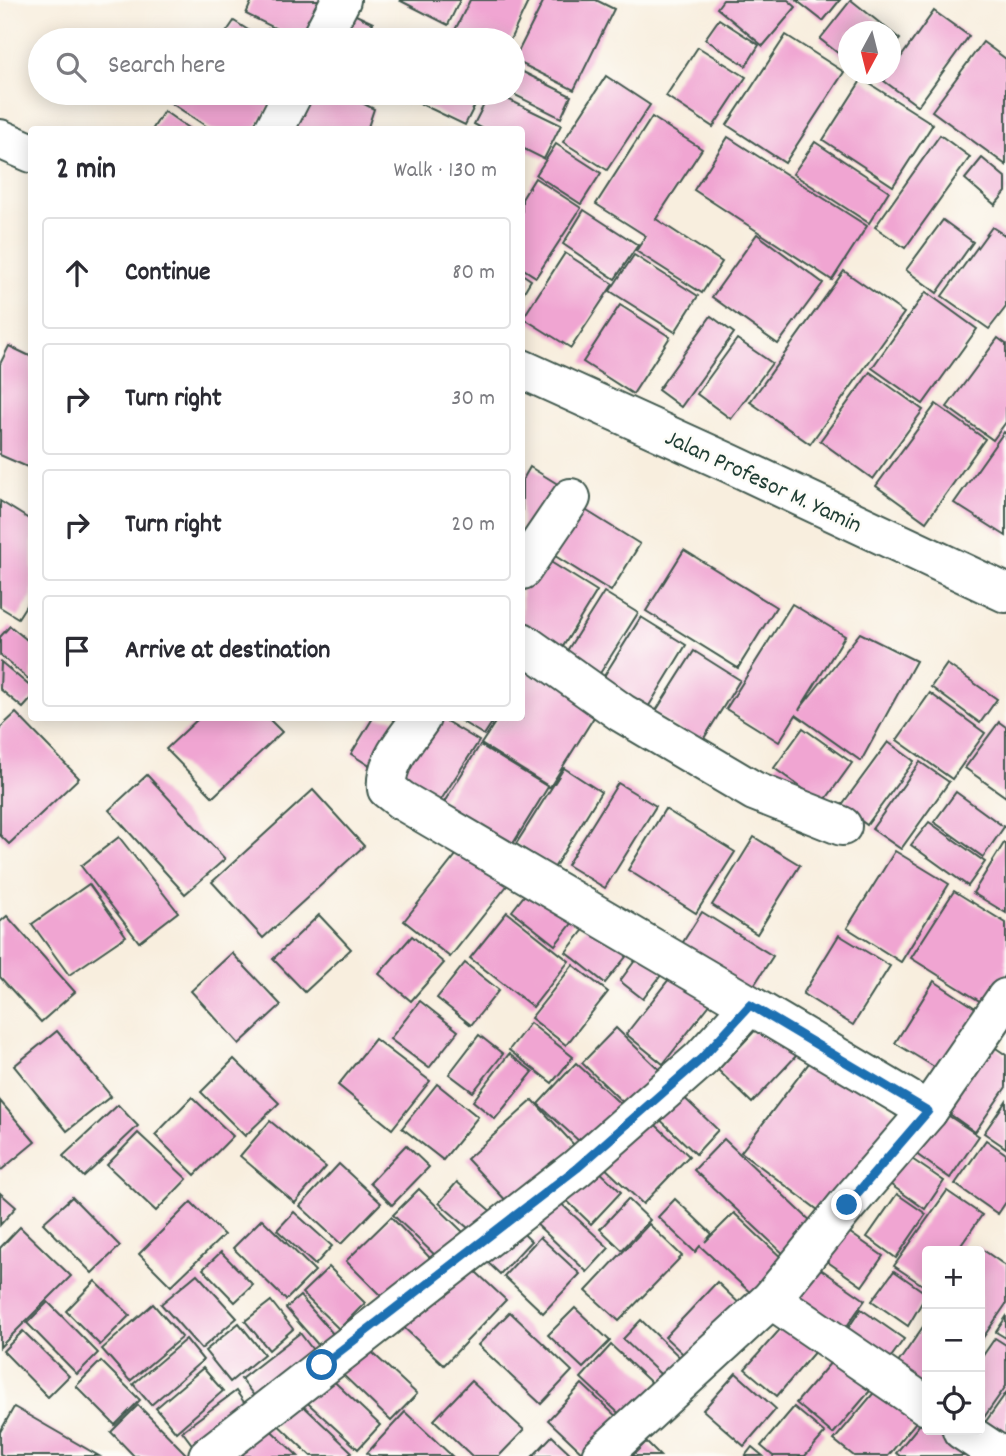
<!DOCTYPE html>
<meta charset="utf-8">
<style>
body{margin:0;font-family:Dekko,sans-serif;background:#f7f7f7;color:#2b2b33}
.controls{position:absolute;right:21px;bottom:21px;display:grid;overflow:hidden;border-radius:7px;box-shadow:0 4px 18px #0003}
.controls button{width:63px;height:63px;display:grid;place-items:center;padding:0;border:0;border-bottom:2px solid #e1e1e2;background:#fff;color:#2b2b33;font:35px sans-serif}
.compass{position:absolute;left:838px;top:21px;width:63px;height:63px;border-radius:50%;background:#fff;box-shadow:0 4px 18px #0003;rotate:187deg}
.stop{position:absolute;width:21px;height:21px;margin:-16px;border:5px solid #1f6fb2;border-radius:50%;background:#fff}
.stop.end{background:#1f6fb2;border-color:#fff;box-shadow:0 2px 7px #0008}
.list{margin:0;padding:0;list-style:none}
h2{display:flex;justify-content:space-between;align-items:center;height:91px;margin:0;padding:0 28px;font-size:30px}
h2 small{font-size:23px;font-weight:400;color:#7c7c81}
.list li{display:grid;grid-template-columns:46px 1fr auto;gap:21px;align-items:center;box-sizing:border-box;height:112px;margin:0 14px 14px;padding:0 14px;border:2px solid #e1e1e2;border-radius:7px}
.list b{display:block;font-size:26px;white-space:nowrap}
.list em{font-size:23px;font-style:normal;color:#7c7c81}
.icon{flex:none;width:38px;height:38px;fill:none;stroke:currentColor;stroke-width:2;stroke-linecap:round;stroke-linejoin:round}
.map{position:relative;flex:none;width:1006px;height:1456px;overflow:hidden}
.search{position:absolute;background:#fff;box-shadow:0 4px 18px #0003;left:28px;top:28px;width:497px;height:77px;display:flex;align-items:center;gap:18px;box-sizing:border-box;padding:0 24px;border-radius:38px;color:#7c7c81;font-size:26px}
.panel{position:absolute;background:#fff;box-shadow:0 4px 18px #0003;left:28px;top:126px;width:497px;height:595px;border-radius:7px}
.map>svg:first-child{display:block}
</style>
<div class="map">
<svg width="1006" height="1456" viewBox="0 0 1006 1456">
<rect width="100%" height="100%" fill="#fdfcf7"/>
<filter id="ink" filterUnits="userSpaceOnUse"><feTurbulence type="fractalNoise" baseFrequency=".0143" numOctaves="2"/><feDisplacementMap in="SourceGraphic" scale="14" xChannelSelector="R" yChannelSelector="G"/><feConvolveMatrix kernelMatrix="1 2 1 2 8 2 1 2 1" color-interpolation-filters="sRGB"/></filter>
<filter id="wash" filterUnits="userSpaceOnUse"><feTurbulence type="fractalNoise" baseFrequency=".00686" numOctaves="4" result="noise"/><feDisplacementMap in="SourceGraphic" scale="28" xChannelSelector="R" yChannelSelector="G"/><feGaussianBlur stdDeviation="1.57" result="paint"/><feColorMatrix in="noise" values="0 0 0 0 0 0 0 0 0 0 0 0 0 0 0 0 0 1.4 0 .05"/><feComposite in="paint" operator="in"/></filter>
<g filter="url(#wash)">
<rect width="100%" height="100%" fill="#f8eede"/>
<g id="blocks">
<g fill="#f0a5d2">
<polygon points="252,0 328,0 308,40 299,40 246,14"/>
<polygon points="399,0 460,0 448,25"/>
<polygon points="470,0 529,0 510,40 466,40 453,34"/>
<polygon points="544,0 596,0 614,9 574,90 514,60"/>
<polygon points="723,0 788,0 796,7 763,46 717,8"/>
<polygon points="796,0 840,0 823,21"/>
<polygon points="851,0 900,39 890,50 890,32 848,32 848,61 820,39"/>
<polygon points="343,9 373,23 364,40 327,40"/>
<polygon points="934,11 969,36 918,106 884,81"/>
<polygon points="719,19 759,45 746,66 705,39"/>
<polygon points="234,21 256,35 253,40 221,40"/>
<polygon points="376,28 402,40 370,40"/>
<polygon points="268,29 286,40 261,40"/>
<polygon points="786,35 844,72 785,163 727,125"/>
<polygon points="983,42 1006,59 1006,165 932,111"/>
<polygon points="698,47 746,77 713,127 666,96"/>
<polygon points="513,67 571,96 561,118 513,94"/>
<polygon points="606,76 650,105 607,170 563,142"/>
<polygon points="862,79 933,124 893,186 823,140"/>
<polygon points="165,93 254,93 271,104 254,130 212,130 162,97"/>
<polygon points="300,93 343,93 374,109 367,130 281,130"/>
<polygon points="388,93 412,93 408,102"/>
<polygon points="424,93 481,93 465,125 419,103"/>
<polygon points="490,93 495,93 561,125 544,159 522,148 522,130 485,130 474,124"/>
<polygon points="164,111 191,130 152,130"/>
<polygon points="652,117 702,149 656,219 722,262 702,293 636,251 646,236 596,204"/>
<polygon points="940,135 970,157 905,248 875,227"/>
<polygon points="728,137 867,226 832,280 694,190"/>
<polygon points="815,142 889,191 869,223 793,174"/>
<polygon points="556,144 601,173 581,204 536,175"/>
<polygon points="982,158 1006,178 1006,192 995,205 965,179"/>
<polygon points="535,178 581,208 536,277 522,268 522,199"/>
<polygon points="584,210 638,245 615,279 563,244"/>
<polygon points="943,220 973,242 937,293 906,270"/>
<polygon points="992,227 1006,236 1006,307 989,329 942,296"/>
<polygon points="757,234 823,283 778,344 712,297"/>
<polygon points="565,253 613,284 571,348 523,318"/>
<polygon points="634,255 698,296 675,332 610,291"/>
<polygon points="844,271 904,313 810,444 750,402"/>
<polygon points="522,274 531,280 522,295"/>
<polygon points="926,292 977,329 923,404 872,368"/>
<polygon points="620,305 670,337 633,394 583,362"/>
<polygon points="711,316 734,333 681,407 658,390"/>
<polygon points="998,338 1006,344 1006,422 993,440 947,407"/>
<polygon points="737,339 772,363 731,419 697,394"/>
<polygon points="9,346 32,357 32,469 0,455 0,364"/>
<polygon points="870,372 923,410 873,479 820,441"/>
<polygon points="936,404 985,439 926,522 876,486"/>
<polygon points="1004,432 1006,434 1006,536 954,503"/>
<polygon points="530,467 569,491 535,545 522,536 522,481"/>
<polygon points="0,501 32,521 32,596 18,618 0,607"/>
<polygon points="574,503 640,544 611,591 544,549"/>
<polygon points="684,550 776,607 738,668 646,611"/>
<polygon points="541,556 597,591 559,653 522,630 522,587"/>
<polygon points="604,592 638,613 599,675 565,654"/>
<polygon points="792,604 845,636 799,710 860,633 916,661 861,761 796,715 779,742 726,709"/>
<polygon points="641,617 686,645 647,709 601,681"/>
<polygon points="10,626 32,644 32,682 0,655 0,637"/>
<polygon points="694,651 740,680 701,743 654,714"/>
<polygon points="1,662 32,688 32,698 23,708 0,689"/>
<polygon points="532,664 601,706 550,787 481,744 498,718 522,718 522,680"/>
<polygon points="947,664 997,699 980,723 931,687"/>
<polygon points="930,693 985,733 952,779 897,740"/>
<polygon points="16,713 79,778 9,844 0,835 0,728"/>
<polygon points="199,718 268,718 282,732 213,797 166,749"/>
<polygon points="373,718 391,718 404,726 376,770 351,754"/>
<polygon points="425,718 441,718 479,741 437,806 388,776"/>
<polygon points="456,718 495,718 484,735"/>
<polygon points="999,722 1006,727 1006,797 965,768"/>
<polygon points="803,728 852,763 823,803 774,768"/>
<polygon points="888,742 914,761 867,825 841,806"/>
<polygon points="480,745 548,787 509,850 441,807"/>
<polygon points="920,762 949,782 901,849 872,829"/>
<polygon points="564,768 601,792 554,868 516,844"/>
<polygon points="147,775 225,859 185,894 109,810"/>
<polygon points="618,783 656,806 605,888 567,865"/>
<polygon points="313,790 364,846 263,938 212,882"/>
<polygon points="956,792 1004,827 983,857 934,822"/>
<polygon points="665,809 735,852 696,913 628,870"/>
<polygon points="929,822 985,862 968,886 911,845"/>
<polygon points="119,837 178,912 139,942 81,866"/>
<polygon points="754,837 800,865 757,934 712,905"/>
<polygon points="1004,843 1006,844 1006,913 973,893"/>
<polygon points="464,845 510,882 450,957 404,921"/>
<polygon points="895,851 949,884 901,962 847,928"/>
<polygon points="534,883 577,917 555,945 512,911"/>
<polygon points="89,884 126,936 69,975 32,924"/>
<polygon points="954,891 1006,923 1006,973 986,1005 911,958"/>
<polygon points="507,912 569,961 533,1007 470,958"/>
<polygon points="702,912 773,956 749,993 678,950"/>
<polygon points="319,915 351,949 305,992 273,959"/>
<polygon points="7,916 75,992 41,1022 0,977 0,922"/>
<polygon points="594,917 633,948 605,983 566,952"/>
<polygon points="839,935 890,966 853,1025 803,994"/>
<polygon points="412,936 444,963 411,1001 379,974"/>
<polygon points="642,951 665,970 643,999 620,981"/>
<polygon points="232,953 281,1005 239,1044 191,991"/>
<polygon points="465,963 499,990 471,1025 437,998"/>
<polygon points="573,965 608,992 566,1045 531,1018"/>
<polygon points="677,969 715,998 663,1064 626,1034"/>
<polygon points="934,981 980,1011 941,1071 895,1043"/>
<polygon points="420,1001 458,1031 429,1068 390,1039"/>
<polygon points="530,1023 573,1057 552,1083 509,1050"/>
<polygon points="762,1023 797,1055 752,1103 718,1070"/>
<polygon points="616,1028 668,1078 634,1113 582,1063"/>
<polygon points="57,1031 111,1096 67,1131 14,1066"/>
<polygon points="479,1035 503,1054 473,1092 449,1074"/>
<polygon points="375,1039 430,1081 392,1129 338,1085"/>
<polygon points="990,1044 1006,1055 1006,1087 975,1132 944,1110"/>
<polygon points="509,1054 533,1072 495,1119 473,1101"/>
<polygon points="816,1054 901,1119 826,1216 741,1152"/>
<polygon points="234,1059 279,1103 245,1136 201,1092"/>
<polygon points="576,1063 627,1110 589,1150 538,1104"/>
<polygon points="437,1084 478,1117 443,1160 402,1128"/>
<polygon points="673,1087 718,1130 696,1154 651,1111"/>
<polygon points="192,1097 233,1136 195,1175 155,1135"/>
<polygon points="533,1100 575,1146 511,1206 467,1159"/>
<polygon points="0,1101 35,1142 0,1171"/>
<polygon points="1006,1101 1006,1148 984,1133"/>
<polygon points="118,1105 138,1126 84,1177 63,1156"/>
<polygon points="940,1110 979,1136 950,1178 912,1151"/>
<polygon points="645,1115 689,1156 643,1204 600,1163"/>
<polygon points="270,1121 326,1167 295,1203 240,1156"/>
<polygon points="138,1133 187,1179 156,1211 107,1165"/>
<polygon points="724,1139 816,1226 787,1257 694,1170"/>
<polygon points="986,1140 1006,1154 1006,1202 998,1214 955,1184"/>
<polygon points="406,1145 429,1167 392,1205 370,1183"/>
<polygon points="906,1155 944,1181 925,1209 887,1182"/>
<polygon points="339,1164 381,1203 341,1244 300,1206"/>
<polygon points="592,1164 621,1192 591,1224 561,1195"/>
<polygon points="457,1182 493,1213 475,1234 439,1203"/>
<polygon points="419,1189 464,1233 439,1259 393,1215"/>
<polygon points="947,1191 982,1215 957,1251 927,1251 927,1288 894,1266"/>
<polygon points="0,1193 16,1207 0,1225"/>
<polygon points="897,1194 926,1214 896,1258 867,1237"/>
<polygon points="72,1197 120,1246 92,1273 43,1223"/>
<polygon points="554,1197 609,1248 587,1272 532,1220"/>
<polygon points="628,1199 650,1220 622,1250 600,1229"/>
<polygon points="675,1199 712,1234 705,1242 734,1213 786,1262 753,1295 700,1246 695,1252 658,1217"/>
<polygon points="191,1202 224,1235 171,1286 139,1254"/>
<polygon points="294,1212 332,1246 315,1265 277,1230"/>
<polygon points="391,1217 432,1260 388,1303 346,1261"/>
<polygon points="262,1219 315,1271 286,1300 233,1248"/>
<polygon points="511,1222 531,1241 500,1274 480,1255"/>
<polygon points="836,1223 883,1256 862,1286 815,1253"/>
<polygon points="649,1224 682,1256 619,1321 586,1291"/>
<polygon points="20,1227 71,1276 0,1347 0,1248"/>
<polygon points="540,1237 580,1274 543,1313 504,1276"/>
<polygon points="979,1247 1006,1266 1006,1304 980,1342 980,1251 976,1251"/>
<polygon points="221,1252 253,1285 235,1302 203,1269"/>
<polygon points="461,1258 506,1300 444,1365 399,1323"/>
<polygon points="812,1263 865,1300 838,1339 785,1302"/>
<polygon points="329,1267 365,1303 339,1329 302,1293"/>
<polygon points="894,1271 927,1294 908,1326 872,1301"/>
<polygon points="197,1274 237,1318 201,1349 161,1304"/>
<polygon points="95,1281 130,1315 100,1345 66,1311"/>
<polygon points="717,1282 747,1311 696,1366 665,1337"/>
<polygon points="300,1296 341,1343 327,1355 286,1308"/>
<polygon points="271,1301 293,1329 269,1350 245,1321"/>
<polygon points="48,1302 98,1353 77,1374 27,1323"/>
<polygon points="153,1304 182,1337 130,1381 102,1349"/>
<polygon points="575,1308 610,1341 583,1368 548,1335"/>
<polygon points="861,1309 904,1339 883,1368 841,1339"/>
<polygon points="510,1312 572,1371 541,1404 478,1345"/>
<polygon points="791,1317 822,1343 777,1396 745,1369"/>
<polygon points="1006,1317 1006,1338 996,1332"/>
<polygon points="641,1320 691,1368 673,1386 623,1339"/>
<polygon points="927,1321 927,1403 889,1376"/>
<polygon points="239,1323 264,1354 230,1382 205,1351"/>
<polygon points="23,1331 69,1376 48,1397 3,1351"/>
<polygon points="300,1333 322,1362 263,1407 241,1379"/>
<polygon points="995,1338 1006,1345 1006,1386 980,1423 980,1360"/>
<polygon points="186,1339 203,1360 151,1405 133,1384"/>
<polygon points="363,1344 417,1394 391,1421 338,1370"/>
<polygon points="611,1345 659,1390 628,1422 581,1378"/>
<polygon points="838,1354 875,1385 833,1434 796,1403"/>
<polygon points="101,1361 140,1400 115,1425 76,1386"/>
<polygon points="203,1368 223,1391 176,1432 156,1408"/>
<polygon points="323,1371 380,1425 358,1449 300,1396"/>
<polygon points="736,1373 776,1409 744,1446 703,1410"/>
<polygon points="471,1381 524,1430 499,1456 472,1456 434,1420"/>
<polygon points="582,1384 622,1422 586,1456 548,1420"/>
<polygon points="877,1389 916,1422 888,1456 854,1456 834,1440"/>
<polygon points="236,1391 251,1412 197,1451 182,1431"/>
<polygon points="1006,1393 1006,1439 984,1424"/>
<polygon points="295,1398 352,1452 348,1456 311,1456 274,1421"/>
<polygon points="138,1405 186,1454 184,1456 134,1456 111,1432"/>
<polygon points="14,1407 99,1456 4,1456 0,1454 0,1432"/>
<polygon points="794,1407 825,1433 805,1456 773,1456 761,1446"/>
<polygon points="405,1412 452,1456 370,1456 367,1453"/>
<polygon points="925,1418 927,1420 927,1430 939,1430 972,1456 900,1456 896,1453"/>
<polygon points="260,1420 298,1456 226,1456"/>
<polygon points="552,1436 573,1456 533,1456"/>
<polygon points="646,1442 660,1456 632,1456"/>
<polygon points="752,1447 763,1456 745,1456"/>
</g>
</g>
</g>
<g filter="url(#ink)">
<use href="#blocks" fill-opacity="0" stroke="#40584e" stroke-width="2"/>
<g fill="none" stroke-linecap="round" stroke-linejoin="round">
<defs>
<g id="minor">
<polyline points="320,40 341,0"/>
<polyline points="274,130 293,93"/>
<polyline points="522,570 571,498"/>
<polyline points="522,642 622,713 754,791 842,826"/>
<path d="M 421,718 C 407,739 384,762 387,789 L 401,800 L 750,1005"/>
<polyline points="771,1299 927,1406"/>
<polyline points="962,1430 1001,1456"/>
<polyline points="208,1456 577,1168 701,1059 750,1005 928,1111"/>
<polyline points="601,1456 771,1299 847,1205 928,1111 1006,998"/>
</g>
<g id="major">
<polyline points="0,139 32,153"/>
<polyline points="522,369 729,463 1006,593"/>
</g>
</defs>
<use href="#minor" stroke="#40584e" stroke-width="42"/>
<use href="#major" stroke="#40584e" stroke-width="42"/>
<use href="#minor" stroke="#fff" stroke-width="38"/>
<use href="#major" stroke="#fff" stroke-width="38"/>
</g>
</g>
<g fill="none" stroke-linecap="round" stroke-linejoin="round" filter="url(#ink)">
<polyline stroke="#1f6fb2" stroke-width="9" points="322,1365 577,1168 701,1059 750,1005 928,1111 847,1205"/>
</g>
<g text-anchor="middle" stroke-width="5" stroke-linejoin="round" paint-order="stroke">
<g font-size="24" fill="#1f3d34" stroke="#fdfcf7">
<text transform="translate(764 480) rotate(25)" y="8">Jalan Profesor M. Yamin</text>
</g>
</g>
</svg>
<div class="controls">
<button>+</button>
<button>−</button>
<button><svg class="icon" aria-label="locate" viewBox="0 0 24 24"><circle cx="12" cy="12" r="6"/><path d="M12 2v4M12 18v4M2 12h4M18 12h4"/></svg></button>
</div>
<svg class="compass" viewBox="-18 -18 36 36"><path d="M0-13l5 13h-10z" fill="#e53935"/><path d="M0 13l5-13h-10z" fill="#7c7c81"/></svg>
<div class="stop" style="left:322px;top:1365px"></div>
<div class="stop end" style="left:847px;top:1205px"></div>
<div class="search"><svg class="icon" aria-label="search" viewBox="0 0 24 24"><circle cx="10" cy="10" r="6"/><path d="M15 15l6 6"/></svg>Search here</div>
<section class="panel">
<h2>2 min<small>Walk · 130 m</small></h2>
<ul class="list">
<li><svg class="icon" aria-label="ahead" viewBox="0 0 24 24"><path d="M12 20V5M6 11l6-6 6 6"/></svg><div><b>Continue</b></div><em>80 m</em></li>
<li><svg class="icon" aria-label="right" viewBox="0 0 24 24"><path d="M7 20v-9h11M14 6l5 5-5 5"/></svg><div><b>Turn right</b></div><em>30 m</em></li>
<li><svg class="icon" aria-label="right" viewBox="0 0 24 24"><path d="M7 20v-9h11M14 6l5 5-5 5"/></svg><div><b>Turn right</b></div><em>20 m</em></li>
<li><svg class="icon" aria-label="arrive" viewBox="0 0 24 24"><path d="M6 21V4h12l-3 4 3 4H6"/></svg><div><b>Arrive at destination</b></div></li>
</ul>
</section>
</div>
